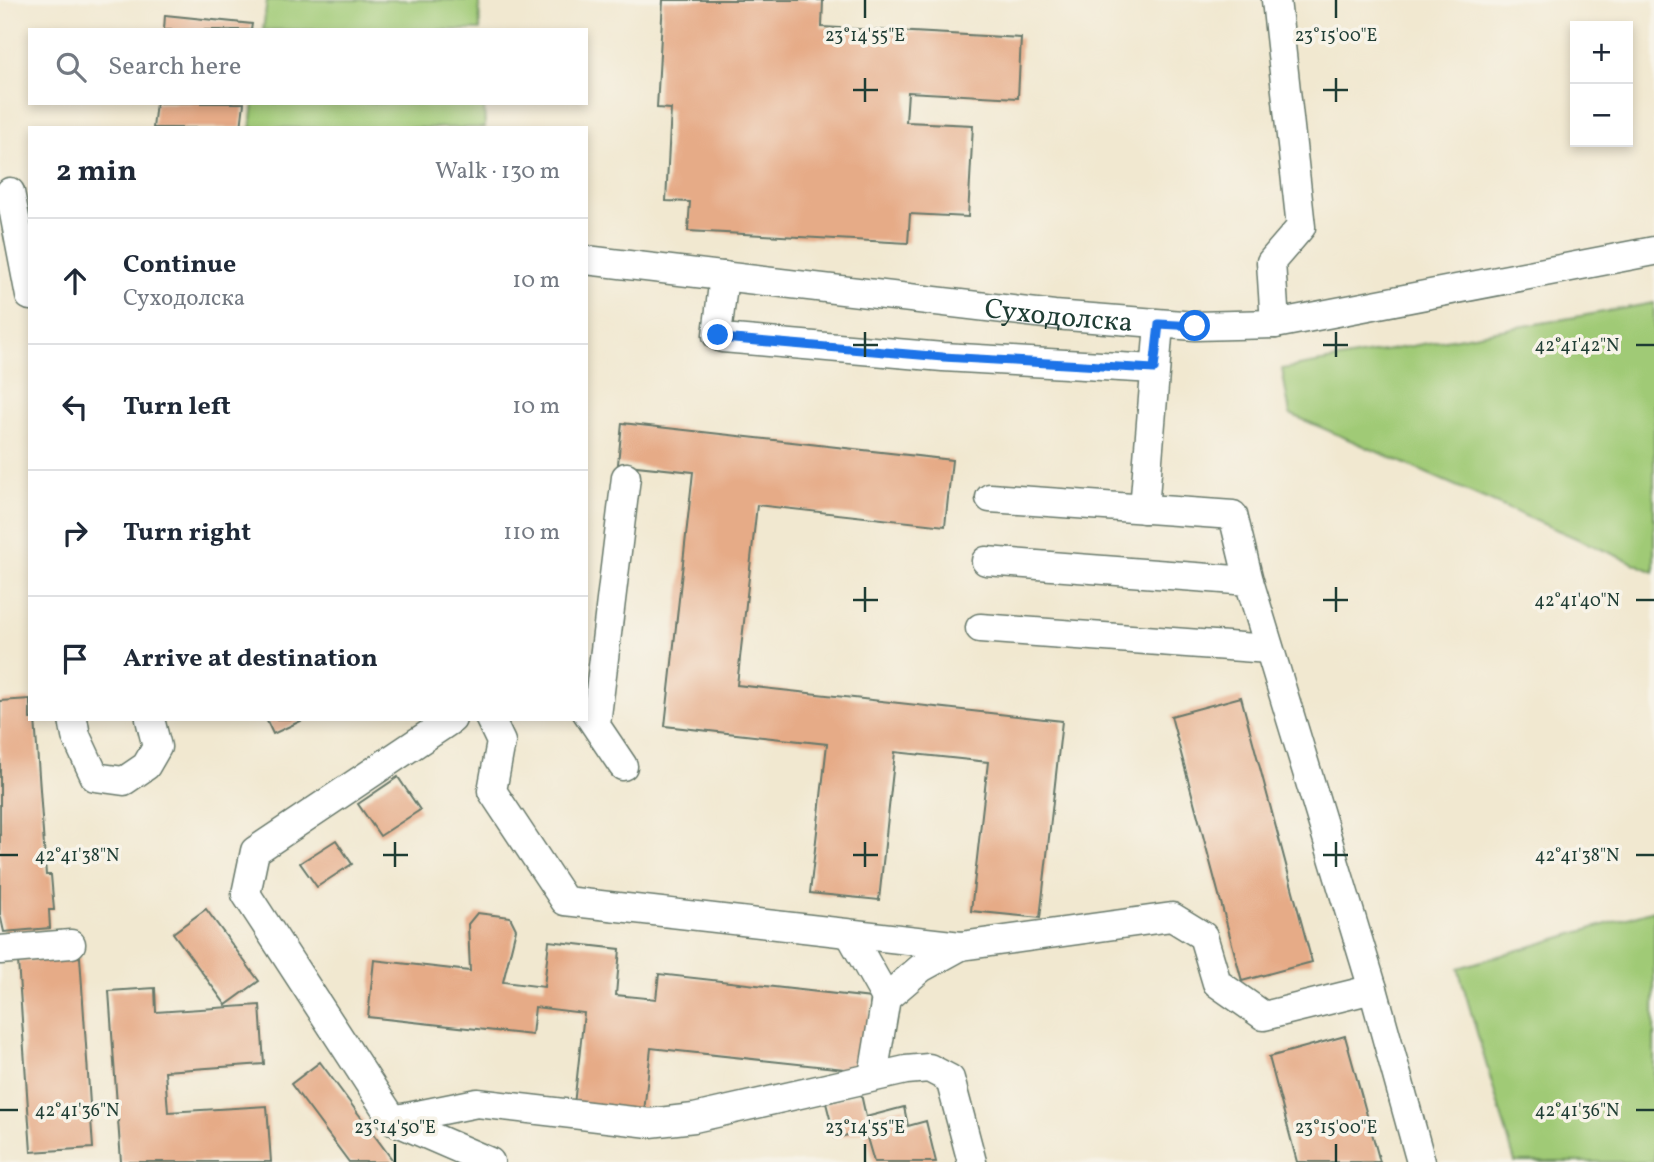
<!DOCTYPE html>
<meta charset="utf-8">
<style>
body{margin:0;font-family:Vollkorn,serif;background:#f6f6f7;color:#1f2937}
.controls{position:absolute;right:21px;top:21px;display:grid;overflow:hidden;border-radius:0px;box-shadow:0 4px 10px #0003}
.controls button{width:63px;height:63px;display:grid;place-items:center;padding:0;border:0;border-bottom:2px solid #e0e1e3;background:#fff;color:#1f2937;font:35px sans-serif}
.stop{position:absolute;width:21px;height:21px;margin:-16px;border:5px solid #1a73e8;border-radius:50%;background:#fff}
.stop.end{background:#1a73e8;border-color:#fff;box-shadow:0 2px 7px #0008}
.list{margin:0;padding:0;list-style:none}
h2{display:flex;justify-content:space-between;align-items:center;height:91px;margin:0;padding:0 28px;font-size:30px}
h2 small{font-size:23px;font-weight:400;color:#747a83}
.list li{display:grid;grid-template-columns:46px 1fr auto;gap:21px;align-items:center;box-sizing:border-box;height:126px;padding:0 28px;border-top:2px solid #e0e1e3}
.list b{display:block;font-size:26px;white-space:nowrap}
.list p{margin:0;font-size:23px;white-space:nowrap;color:#747a83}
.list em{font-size:23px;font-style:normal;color:#747a83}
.icon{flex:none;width:38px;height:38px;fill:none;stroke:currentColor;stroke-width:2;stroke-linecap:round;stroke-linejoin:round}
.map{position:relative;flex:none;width:1654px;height:1162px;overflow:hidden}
.search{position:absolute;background:#fff;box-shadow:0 4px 10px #0003;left:28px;top:28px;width:560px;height:77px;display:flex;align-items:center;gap:18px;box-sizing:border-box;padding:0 24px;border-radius:0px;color:#747a83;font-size:26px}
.panel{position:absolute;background:#fff;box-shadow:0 4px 10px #0003;left:28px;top:126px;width:560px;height:595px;border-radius:0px}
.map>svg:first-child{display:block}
</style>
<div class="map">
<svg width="1654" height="1162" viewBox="0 0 1654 1162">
<rect width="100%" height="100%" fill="#f7f3e8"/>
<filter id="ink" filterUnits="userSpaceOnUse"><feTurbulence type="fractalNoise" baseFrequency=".0143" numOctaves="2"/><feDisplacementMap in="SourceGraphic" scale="14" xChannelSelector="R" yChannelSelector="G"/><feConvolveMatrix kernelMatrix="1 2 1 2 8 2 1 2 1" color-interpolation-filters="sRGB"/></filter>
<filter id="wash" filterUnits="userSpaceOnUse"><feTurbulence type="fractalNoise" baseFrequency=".00686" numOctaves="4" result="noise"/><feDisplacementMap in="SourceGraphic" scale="28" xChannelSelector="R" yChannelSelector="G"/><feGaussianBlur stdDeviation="1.57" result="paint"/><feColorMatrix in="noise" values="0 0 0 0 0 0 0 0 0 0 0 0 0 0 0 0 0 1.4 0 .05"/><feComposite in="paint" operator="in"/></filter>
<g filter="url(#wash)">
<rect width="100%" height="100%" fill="#f1e8d0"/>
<g fill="#a0ca76" stroke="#608455" stroke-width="2">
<polygon points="267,0 479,0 480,30 263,30"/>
<polygon points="254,103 484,103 485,128 251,128"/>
<polygon points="1654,303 1654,572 1290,414 1282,369"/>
<polygon points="1654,910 1654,1162 1515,1162 1458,968"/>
</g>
<g id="blocks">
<g fill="#e6ab87">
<polygon points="663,0 823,0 822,27 1021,38 1018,98 908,92 906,122 973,125 968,217 910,214 908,243 688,231 690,202 666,201 671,109 657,108"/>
<polygon points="165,15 252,24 251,30 164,30"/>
<polygon points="156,103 244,103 241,128 153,128"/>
<polygon points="622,423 952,460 945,526 757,505 737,685 1062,721 1040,918 971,911 988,762 895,752 879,900 810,893 827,744 665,726 693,472 618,464"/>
<polygon points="1241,697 1312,962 1242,981 1171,716"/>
<polygon points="30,699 30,719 35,719 46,875 51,875 54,910 49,910 50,928 4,932 0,914 0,701"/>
<polygon points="266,719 305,719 273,734"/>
<polygon points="398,777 420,810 380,836 358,804"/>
<polygon points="336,840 352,864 317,887 300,863"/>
<polygon points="206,909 259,981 226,1005 173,933"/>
<polygon points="477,913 510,917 516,929 503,982 544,987 549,941 620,949 616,995 656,999 659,974 871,998 863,1071 651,1048 644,1112 574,1105 584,1013 535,1007 532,1035 368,1017 374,960 470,971 468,924"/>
<polygon points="80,957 93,1148 31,1152 18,961"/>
<polygon points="155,988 156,1012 260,1005 264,1064 165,1071 168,1112 267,1106 271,1162 121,1162 109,991"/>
<polygon points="1345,1036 1380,1162 1297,1162 1269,1057"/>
<polygon points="320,1062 394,1162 349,1162 291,1084"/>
<polygon points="861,1094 866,1117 904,1107 908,1126 926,1121 936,1162 874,1162 865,1131 835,1138 826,1103"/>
</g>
</g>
</g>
<g filter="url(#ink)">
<use href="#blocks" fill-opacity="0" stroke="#68796b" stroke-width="2"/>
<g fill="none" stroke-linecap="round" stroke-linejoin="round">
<defs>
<g id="minor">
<polyline points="10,192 30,296"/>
<path id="s1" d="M 586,260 L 1054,315 L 1195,326 L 1275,324 L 1654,251"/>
<polyline points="724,276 717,335 722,338 943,357 1155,369"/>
<polyline points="1275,324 1271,262 1301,227 1276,0"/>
<polyline points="990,498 1233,515 1249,581"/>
<polyline points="1144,509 1159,324"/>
<polyline points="986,561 1249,581 1373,989 1421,1162"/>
<polyline points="980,628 1269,649"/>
<polyline points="586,711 623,766"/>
<polyline points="73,719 76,736 95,777 124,781 146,766 157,747 150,719"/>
<polyline points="452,719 255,851 246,894 393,1120 490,1162"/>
<polyline points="490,719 501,742 492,791 565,901 961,946 1172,917 1203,936 1217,983 1264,1016 1373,989"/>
<polyline points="596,724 626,477"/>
<polyline points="851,936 886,998"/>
<polyline points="0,950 71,944"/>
<polyline points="873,1076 886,998 921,968 961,946"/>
<polyline points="393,1120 477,1103 650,1123 694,1118 906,1070 929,1068 950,1079 972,1162"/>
</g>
</defs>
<use href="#minor" stroke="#68796b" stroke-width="31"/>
<use href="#minor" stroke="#fff" stroke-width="28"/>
</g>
</g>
<g fill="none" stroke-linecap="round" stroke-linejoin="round" filter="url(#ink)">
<polyline stroke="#1a73e8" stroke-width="9" points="718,335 722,338 943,357 1154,369 1159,324 1195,326"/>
</g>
<path fill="none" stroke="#1f3d34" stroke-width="2.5" d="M 865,0 L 865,18M 1336,0 L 1336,18M 865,78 L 865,102M 1336,78 L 1336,102M 853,90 L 878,90M 1323,90 L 1348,90M 865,332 L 865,357M 1336,332 L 1336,357M 853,345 L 878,345M 1323,345 L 1348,345M 1636,345 L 1654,345M 865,587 L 865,612M 1336,587 L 1336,612M 853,600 L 878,600M 1323,600 L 1348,600M 1636,600 L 1654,600M 395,842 L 395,867M 865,842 L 865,867M 1336,842 L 1336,867M 0,855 L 18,855M 383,855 L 408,855M 853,855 L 878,855M 1323,855 L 1348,855M 1636,855 L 1654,855M 0,1110 L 18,1110M 1636,1110 L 1654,1110M 395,1144 L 395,1162M 865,1144 L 865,1162M 1336,1144 L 1336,1162"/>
<g text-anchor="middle" stroke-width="7" stroke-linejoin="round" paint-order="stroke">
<g font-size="28" fill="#1f3d34" stroke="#f7f3e8">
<text dy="10" stroke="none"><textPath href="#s1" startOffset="476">Суходолска</textPath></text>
</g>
</g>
<g font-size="18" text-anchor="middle" fill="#1f3d34" stroke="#f7f3e8" stroke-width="7" stroke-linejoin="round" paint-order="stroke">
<text x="865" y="41">23°14'55"E</text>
<text x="1336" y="41">23°15'00"E</text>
<text x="1577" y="351">42°41'42"N</text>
<text x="1577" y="606">42°41'40"N</text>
<text x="77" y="861">42°41'38"N</text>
<text x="1577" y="861">42°41'38"N</text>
<text x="77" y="1116">42°41'36"N</text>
<text x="1577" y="1116">42°41'36"N</text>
<text x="395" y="1133">23°14'50"E</text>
<text x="865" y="1133">23°14'55"E</text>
<text x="1336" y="1133">23°15'00"E</text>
</g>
</svg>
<div class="controls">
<button>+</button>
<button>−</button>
</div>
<div class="stop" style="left:1195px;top:326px"></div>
<div class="stop end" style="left:718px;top:335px"></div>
<div class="search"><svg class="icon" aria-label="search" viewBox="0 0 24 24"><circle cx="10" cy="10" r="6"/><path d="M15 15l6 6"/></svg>Search here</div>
<section class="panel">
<h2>2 min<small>Walk · 130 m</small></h2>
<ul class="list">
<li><svg class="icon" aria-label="ahead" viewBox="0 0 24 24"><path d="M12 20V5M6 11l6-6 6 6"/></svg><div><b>Continue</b><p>Суходолска</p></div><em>10 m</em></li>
<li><svg class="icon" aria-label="left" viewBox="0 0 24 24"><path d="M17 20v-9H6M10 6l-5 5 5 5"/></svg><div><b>Turn left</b></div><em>10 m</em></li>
<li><svg class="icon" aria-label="right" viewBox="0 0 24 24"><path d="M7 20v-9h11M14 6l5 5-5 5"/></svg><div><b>Turn right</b></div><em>110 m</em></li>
<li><svg class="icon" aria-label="arrive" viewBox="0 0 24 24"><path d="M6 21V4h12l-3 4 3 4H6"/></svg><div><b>Arrive at destination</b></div></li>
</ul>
</section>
</div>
